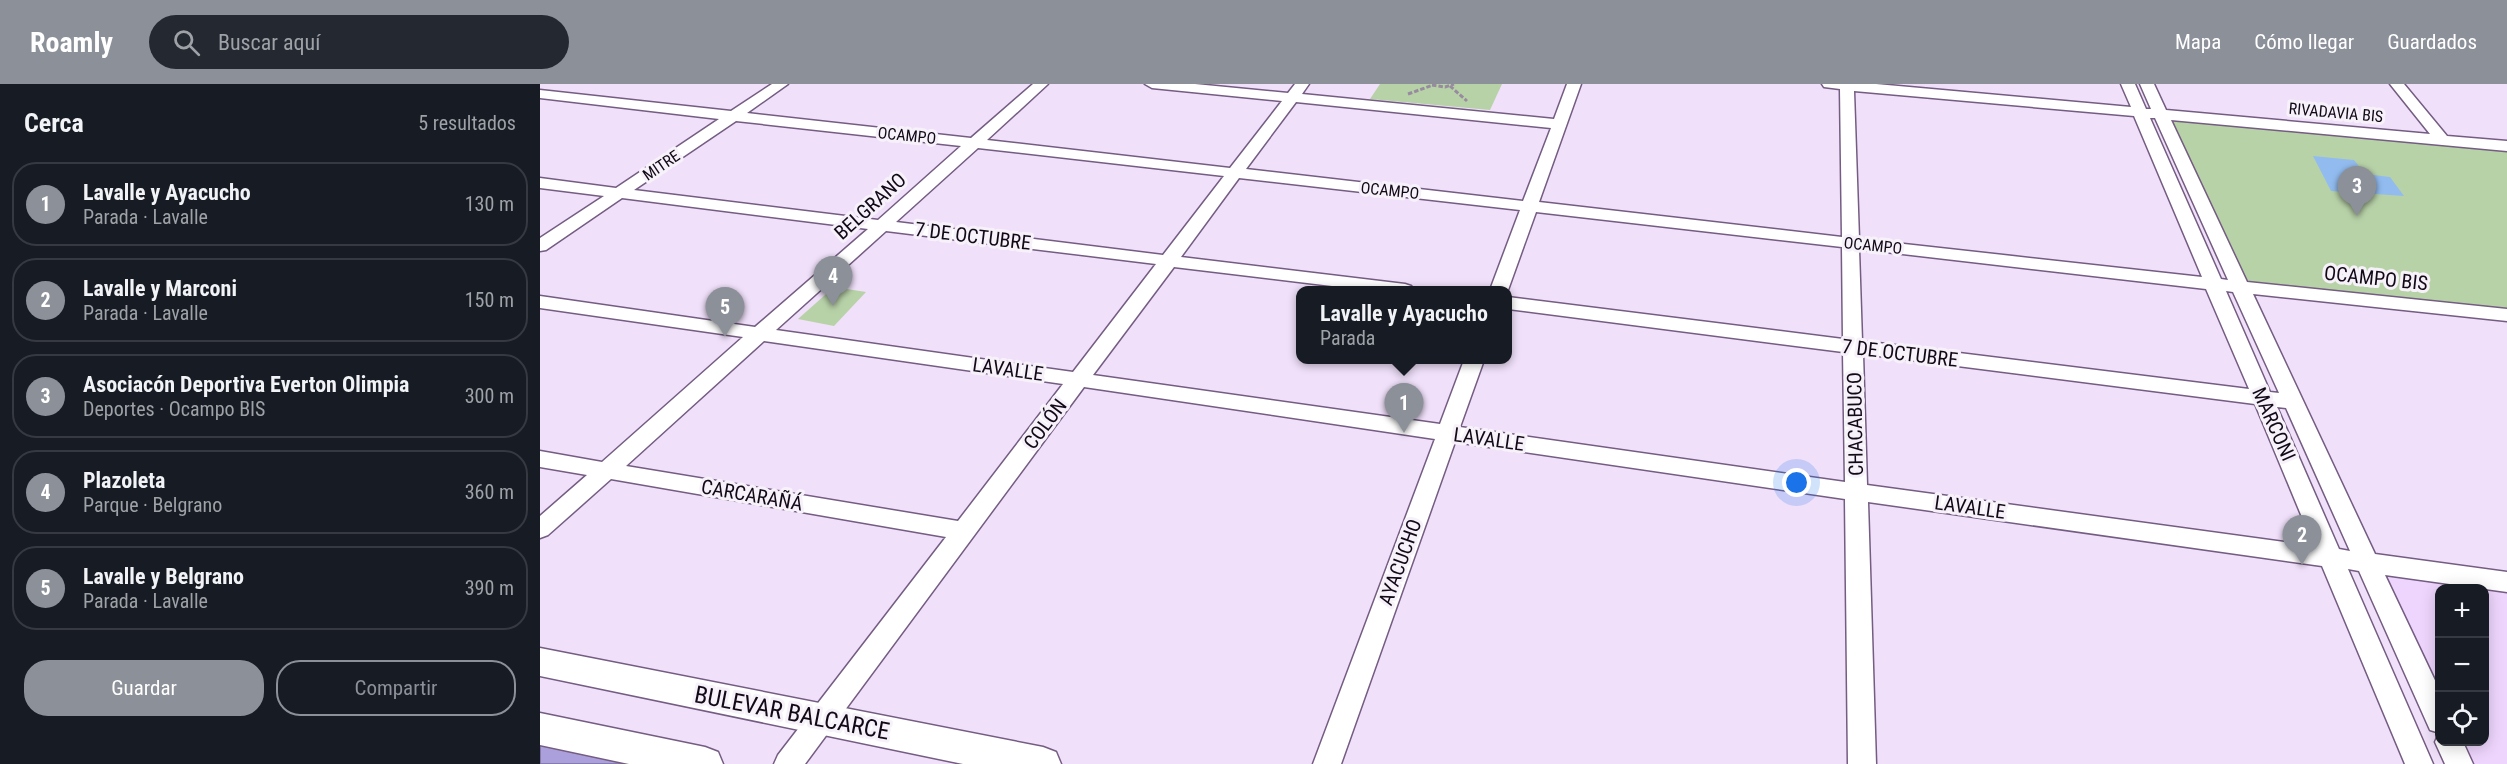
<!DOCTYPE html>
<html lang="es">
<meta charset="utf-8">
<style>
body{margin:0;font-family:"Roboto Condensed",sans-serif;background:#242831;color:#f1f3f6}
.controls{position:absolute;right:18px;bottom:18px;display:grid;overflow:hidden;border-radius:12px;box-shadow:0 3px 15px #0003}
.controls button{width:54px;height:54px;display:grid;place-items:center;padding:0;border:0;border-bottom:2px solid #363941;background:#171b24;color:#f1f3f6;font:30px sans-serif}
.you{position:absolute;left:1257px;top:399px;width:21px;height:21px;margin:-15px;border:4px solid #fff;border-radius:50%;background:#1a73e8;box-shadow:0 0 0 9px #1a73e833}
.badge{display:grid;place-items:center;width:39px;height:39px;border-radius:50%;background:#8c9099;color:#fff;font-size:20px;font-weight:700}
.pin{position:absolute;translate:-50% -50px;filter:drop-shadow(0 2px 3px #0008)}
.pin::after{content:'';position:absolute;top:32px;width:21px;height:18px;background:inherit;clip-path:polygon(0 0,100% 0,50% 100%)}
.popup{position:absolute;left:756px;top:202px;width:216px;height:78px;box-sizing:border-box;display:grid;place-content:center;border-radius:12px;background:#171b24;filter:drop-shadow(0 2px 4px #0005);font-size:20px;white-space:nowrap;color:#9ea1a6}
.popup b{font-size:22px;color:#f1f3f6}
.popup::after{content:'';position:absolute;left:50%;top:100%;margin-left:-12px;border:12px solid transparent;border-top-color:#171b24}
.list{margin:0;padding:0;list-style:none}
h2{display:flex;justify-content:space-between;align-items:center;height:78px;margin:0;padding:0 24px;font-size:26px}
h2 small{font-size:20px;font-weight:400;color:#9ea1a6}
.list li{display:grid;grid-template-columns:39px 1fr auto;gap:18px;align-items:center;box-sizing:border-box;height:84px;margin:0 12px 12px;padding:0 12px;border:2px solid #363941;border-radius:24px}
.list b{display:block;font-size:22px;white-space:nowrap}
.list p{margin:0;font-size:20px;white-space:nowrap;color:#9ea1a6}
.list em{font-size:20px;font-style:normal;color:#9ea1a6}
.actions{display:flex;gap:12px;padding:18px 24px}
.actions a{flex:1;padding:14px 0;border:2px solid #8c9099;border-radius:24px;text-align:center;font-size:21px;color:#8c9099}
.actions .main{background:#8c9099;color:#fff}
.icon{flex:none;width:33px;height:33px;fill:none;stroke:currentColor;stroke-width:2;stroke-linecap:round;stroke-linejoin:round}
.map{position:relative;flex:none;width:1967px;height:680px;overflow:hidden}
header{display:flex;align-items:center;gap:36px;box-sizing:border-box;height:84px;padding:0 30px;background:#8c9099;color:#fff}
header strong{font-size:28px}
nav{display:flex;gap:33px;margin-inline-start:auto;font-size:21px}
.search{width:420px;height:54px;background:#242831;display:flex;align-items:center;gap:15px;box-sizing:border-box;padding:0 21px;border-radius:33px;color:#9ea1a6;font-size:22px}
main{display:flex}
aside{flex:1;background:#171b24}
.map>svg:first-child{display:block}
</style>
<header>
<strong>Roamly</strong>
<div class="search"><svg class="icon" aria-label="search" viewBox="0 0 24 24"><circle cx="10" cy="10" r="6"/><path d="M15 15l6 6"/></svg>Buscar aquí</div>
<nav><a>Mapa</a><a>Cómo llegar</a><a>Guardados</a></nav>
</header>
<main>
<aside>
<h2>Cerca<small>5 resultados</small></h2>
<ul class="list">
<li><span class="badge">1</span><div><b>Lavalle y Ayacucho</b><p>Parada · Lavalle</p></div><em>130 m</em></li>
<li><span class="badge">2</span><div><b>Lavalle y Marconi</b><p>Parada · Lavalle</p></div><em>150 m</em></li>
<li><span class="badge">3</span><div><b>Asociacón Deportiva Everton Olimpia</b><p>Deportes · Ocampo BIS</p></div><em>300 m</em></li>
<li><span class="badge">4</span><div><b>Plazoleta</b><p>Parque · Belgrano</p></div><em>360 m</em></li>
<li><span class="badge">5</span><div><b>Lavalle y Belgrano</b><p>Parada · Lavalle</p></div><em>390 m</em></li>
</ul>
<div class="actions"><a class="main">Guardar</a><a>Compartir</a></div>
</aside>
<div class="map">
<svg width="1967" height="680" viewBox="0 0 1967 680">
<rect width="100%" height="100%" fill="#f0e0fa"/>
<polygon fill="#eed5fd" points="1826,478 1967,498 1967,680 1919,680 1909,658 1944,658 1944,504 1900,504 1899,637"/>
<g fill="#b8d2a8">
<polygon points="840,0 962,0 950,26 830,15"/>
<polygon points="1621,30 1967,62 1967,231 1700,203"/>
<polygon points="294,203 326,208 294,242 258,235"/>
</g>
<polygon fill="#92bcef" points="1773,72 1814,76 1825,90 1850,93 1864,112 1791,107"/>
<polygon fill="#aca0dc" stroke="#78709a" stroke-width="1.5" points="0,652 107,680 0,680"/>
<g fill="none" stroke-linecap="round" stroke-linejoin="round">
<defs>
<g id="minor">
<path d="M 232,0 L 248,0 L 207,29 L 431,54 L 493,0 L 508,0 L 447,56 L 690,84 L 742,17 L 612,4 L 605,0 L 655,0 L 748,9 L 755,0 L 769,0 L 762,10 L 1014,35 L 1027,0 L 1041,0 L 999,118 L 1302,153 L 1300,5 L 1284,3 L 1282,0 L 1336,0 L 1591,23 L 1581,0 L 1595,0 L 1606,25 L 1611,25 L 1600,0 L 1614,0 L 1626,26 L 1890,50 L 1850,0 L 1864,0 L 1907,52 L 1967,57 L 1967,67 L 1631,36 L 1707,198 L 1967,225 L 1967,237 L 1713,210 L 1835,470 L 1967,488 L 1967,508 L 1845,491 L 1900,607 L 1900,649 L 1890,646 L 1819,487 L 1808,485 L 1893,680 L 1865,680 L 1782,482 L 1328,418 L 1336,680 L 1308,680 L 1305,415 L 915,358 L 801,680 L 773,680 L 895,355 L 544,303 L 265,680 L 234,680 L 238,671 L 406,453 L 71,395 L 8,451 L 0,454 L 0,432 L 47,391 L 0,383 L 0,367 L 62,378 L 203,253 L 0,224 L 0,212 L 215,243 L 328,145 L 82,114 L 6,166 L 0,167 L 0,154 L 64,112 L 0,104 L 0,94 L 76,104 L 179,35 L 0,14 L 0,6 L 191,27 ZM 1314,7 L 1594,32 L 1662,193 L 1319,155 ZM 756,18 L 1011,44 L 983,117 L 706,85 ZM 1610,34 L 1615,34 L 1688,196 L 1681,195 ZM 196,37 L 421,62 L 338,136 L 94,106 ZM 438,64 L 684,92 L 623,171 L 356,138 ZM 699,94 L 980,126 L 950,206 L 968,206 L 996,128 L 1302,163 L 1303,255 L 968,213 L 968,225 L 1303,268 L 1305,398 L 920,343 L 944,276 L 924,276 L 900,340 L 553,291 L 634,183 L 825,206 L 874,206 L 871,202 L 865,200 L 641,173 ZM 346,147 L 616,180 L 533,288 L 236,246 ZM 1319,165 L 1666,205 L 1709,305 L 1322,257 ZM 1686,207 L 1693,208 L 1739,309 L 1730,308 ZM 224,257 L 523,300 L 418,437 L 86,382 ZM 1323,270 L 1715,320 L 1774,462 L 1327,401 ZM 1737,323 L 1746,324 L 1810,467 L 1799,465 Z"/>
<polygon points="1899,649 1900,658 1923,658 1933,680 1905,680 1895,658"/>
</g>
<g id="major">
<polygon points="0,564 503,663 516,668 521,680 423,680 0,592"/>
<polygon points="0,629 165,663 178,668 183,680 89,680 0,661"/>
</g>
</defs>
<use href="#minor" stroke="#745c82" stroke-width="3"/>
<use href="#major" stroke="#745c82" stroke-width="3"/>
<g stroke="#988ba0" stroke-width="3" stroke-dasharray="4.5 2" stroke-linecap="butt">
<polyline points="892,1 905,3 914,0"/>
<polyline points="910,2 927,17"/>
<polyline points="868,10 893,1"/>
</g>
<use href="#minor" fill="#fff" fill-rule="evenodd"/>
<use href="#major" fill="#fff" fill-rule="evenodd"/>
</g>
<g text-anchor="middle" stroke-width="6" stroke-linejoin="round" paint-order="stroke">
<g font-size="16" fill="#120917" stroke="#f7f2fa">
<text transform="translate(1796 28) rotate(5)" y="6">RIVADAVIA BIS</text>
<text transform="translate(367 51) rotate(6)" y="6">OCAMPO</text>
<text transform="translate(121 81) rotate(-34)" y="6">MITRE</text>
<text transform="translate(850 106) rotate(6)" y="6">OCAMPO</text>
<text transform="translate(1333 161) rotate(6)" y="6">OCAMPO</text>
</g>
<g font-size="20" fill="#120917" stroke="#f7f2fa">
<text transform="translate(330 122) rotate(-42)" y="7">BELGRANO</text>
<text transform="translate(433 152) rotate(7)" y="7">7 DE OCTUBRE</text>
<text transform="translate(1836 194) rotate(6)" y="7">OCAMPO BIS</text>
<text transform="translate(1360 269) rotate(7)" y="7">7 DE OCTUBRE</text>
<text transform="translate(468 285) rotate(8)" y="7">LAVALLE</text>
<text transform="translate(505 340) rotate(-53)" y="7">COLÓN</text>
<text transform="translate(1315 340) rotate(-91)" y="7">CHACABUCO</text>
<text transform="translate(1734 340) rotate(66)" y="7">MARCONI</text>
<text transform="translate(949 355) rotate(8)" y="7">LAVALLE</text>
<text transform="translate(212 411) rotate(10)" y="7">CARCARAÑÁ</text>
<text transform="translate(1430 423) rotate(8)" y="7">LAVALLE</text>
<text transform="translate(860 478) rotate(-70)" y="7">AYACUCHO</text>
</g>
<g font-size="24" fill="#120917" stroke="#f7f2fa">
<text transform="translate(252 629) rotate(11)" y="8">BULEVAR BALCARCE</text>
</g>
</g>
</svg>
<div class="controls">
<button>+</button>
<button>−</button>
<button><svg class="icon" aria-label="locate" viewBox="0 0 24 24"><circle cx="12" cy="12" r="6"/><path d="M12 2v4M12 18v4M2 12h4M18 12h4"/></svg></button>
</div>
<div class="you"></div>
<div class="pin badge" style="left:864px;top:349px">1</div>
<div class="popup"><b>Lavalle y Ayacucho</b>Parada</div>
<div class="pin badge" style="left:1762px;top:481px">2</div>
<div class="pin badge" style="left:1817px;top:132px">3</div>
<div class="pin badge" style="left:293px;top:222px">4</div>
<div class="pin badge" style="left:185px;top:253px">5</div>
</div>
</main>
